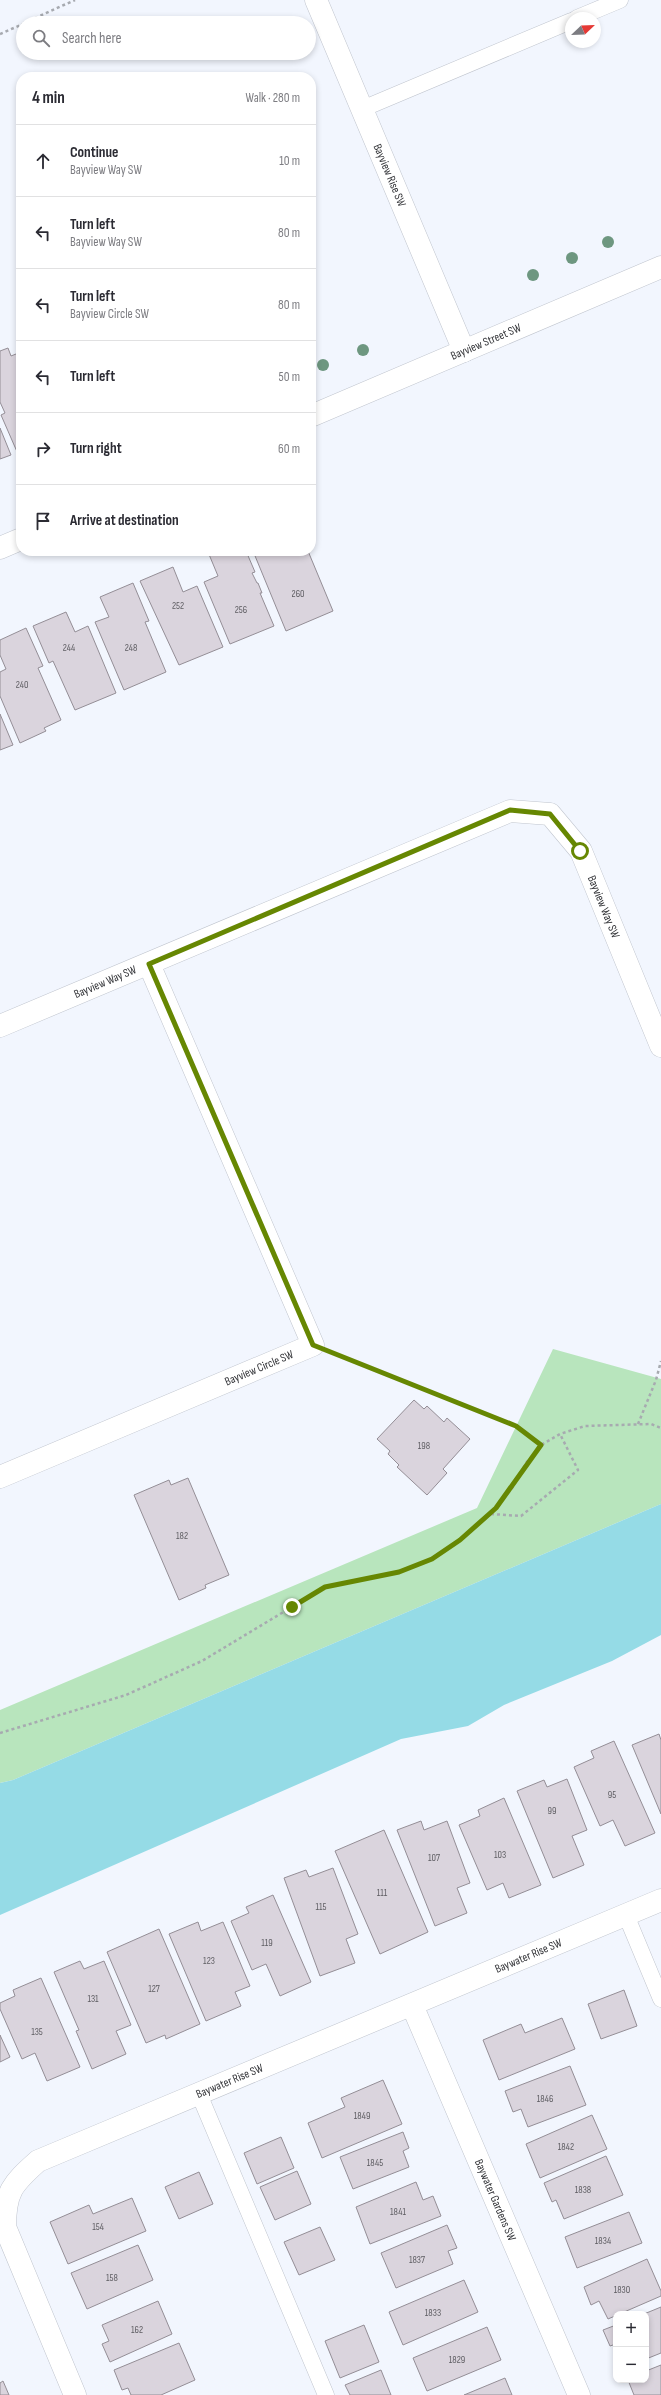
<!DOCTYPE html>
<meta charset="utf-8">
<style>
body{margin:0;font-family:"Sofia Sans Condensed",sans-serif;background:#f7f7f7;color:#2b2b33}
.controls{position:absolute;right:12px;bottom:12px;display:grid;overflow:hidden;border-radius:8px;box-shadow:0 2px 6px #0003}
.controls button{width:36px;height:36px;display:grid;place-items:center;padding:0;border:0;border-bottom:1px solid #e1e1e2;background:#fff;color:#2b2b33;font:20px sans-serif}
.compass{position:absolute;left:565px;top:12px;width:36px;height:36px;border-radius:50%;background:#fff;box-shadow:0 2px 6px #0003;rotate:67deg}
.stop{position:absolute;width:12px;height:12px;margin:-9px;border:3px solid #668702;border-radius:50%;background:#fff}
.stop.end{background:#668702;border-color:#fff;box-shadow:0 1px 4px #0008}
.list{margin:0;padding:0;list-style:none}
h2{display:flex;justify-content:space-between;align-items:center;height:52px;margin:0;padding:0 16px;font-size:17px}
h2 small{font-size:13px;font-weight:400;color:#7c7c81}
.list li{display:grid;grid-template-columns:26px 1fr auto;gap:12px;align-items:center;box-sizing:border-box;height:72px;padding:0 16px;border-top:1px solid #e1e1e2}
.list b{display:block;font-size:15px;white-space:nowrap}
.list p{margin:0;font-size:13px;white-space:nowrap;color:#7c7c81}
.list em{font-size:13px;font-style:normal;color:#7c7c81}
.icon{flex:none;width:22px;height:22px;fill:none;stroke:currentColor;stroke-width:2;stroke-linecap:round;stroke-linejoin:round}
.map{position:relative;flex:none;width:661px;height:2395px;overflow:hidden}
.search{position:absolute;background:#fff;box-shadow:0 2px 6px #0003;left:16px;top:16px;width:300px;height:44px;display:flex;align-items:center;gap:10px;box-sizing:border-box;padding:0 14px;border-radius:22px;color:#7c7c81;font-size:15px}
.panel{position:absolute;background:#fff;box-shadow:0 2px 6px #0003;left:16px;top:72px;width:300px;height:484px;border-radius:16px}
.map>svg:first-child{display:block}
</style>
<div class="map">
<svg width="661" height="2395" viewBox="0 0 661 2395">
<rect width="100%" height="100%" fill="#f2f6fe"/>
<polygon fill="#b8e5bd" points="553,1349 661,1379 661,1504 13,1780 0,1783 0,1710 477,1508"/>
<polygon fill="#95dbe6" points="661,1504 661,1635 612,1661 504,1705 468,1726 401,1739 0,1915 0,1783 13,1780"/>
<g fill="#dad4dd" stroke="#948e96">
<polygon points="8,348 11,356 21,352 21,453 18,454 1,415 5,413 0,402 0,351"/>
<polygon points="0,428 11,455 0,459"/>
<polygon points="246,551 255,572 252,573 257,583 258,583 262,593 260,593 274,626 230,644 204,582 218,576 208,552"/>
<polygon points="253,551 308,551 333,611 286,631"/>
<polygon points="173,567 183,592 197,586 223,647 179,665 140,581"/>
<polygon points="133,583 149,621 145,622 166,672 124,690 95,622 109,617 100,597"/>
<polygon points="66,612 75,632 88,626 116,693 75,710 53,661 49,663 33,626"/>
<polygon points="26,628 43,666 38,668 61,720 44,728 46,731 20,743 0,696 0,672 6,669 0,655 0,640"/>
<polygon points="0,714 13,745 0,750"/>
<polygon points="414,1400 424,1409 427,1406 444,1422 447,1418 470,1439 443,1469 447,1473 427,1495 397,1467 399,1465 388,1454 390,1451 377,1439"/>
<polygon points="188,1478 229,1575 205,1585 206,1588 179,1600 134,1495 169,1480 171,1485"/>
<polygon points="659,1734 661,1740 661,1814 632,1745"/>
<polygon points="614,1741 655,1833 625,1846 613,1820 600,1826 574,1767 594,1758 591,1751"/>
<polygon points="567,1779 587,1830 572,1836 584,1865 553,1878 517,1791 544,1780 547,1787"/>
<polygon points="504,1798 541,1885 509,1898 503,1883 487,1890 459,1825 480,1816 478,1810"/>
<polygon points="421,1821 424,1830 447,1821 470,1883 457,1888 467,1913 435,1926 397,1830"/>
<polygon points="384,1830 428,1932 380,1954 335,1851"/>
<polygon points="333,1868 358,1934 346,1939 355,1963 320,1976 284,1878 306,1870 309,1877"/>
<polygon points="273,1895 311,1982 280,1996 266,1964 252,1970 231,1921 249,1913 246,1907"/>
<polygon points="198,1922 201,1931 223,1922 250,1986 235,1992 241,2006 206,2021 169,1934"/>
<polygon points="159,1929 200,2024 166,2039 165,2035 146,2043 107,1952"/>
<polygon points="80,1961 84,1969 104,1961 131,2025 116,2031 126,2054 92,2069 76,2031 79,2030 54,1972"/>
<polygon points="41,1978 80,2067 47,2081 35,2053 22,2059 0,2009 0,2003 15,1996 13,1990"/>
<polygon points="624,1990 637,2026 601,2039 588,2004"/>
<polygon points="562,2018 575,2049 499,2080 483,2040 521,2024 525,2033"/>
<polygon points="0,2035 10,2057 0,2062"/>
<polygon points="570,2066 586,2105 528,2127 521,2109 513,2112 505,2091"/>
<polygon points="383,2080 402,2124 322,2158 308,2123 345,2107 341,2098"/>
<polygon points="592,2115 607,2149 540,2178 526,2144"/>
<polygon points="403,2132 409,2148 403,2151 409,2167 353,2189 340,2157"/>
<polygon points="281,2137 294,2168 257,2184 244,2153"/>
<polygon points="606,2156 623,2195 564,2219 556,2200 552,2202 544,2183"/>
<polygon points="297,2171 311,2204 275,2220 260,2187"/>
<polygon points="199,2172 213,2204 179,2219 165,2187"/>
<polygon points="416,2182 423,2200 433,2196 441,2216 370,2244 356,2207"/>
<polygon points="132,2198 146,2231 68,2264 50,2222 89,2205 93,2214"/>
<polygon points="629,2212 642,2243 577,2268 565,2237"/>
<polygon points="447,2225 457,2248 448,2251 453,2264 396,2288 381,2253"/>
<polygon points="320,2227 335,2260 299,2275 284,2242"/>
<polygon points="138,2245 153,2280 87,2309 71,2273"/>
<polygon points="647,2259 661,2291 661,2296 608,2319 599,2301 591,2305 584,2287"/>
<polygon points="464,2280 478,2312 403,2345 389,2312"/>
<polygon points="158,2301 172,2334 110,2362 102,2344 109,2341 102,2325"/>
<polygon points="661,2307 661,2353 646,2359 646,2314 644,2314"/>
<polygon points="364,2325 379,2362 340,2378 325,2341"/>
<polygon points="616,2325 616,2344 610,2346 603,2330"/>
<polygon points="487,2327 501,2360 427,2391 413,2358"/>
<polygon points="179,2343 195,2380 161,2395 131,2395 128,2388 122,2390 114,2370"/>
<polygon points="661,2365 661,2395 634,2395 628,2380 646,2380 646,2371"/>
<polygon points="381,2370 391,2395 350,2395 345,2385"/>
<polygon points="505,2378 512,2395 464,2395"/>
<polygon points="3,2381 9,2395 0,2395 0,2383"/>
</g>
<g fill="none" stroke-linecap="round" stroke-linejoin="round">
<defs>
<g id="lane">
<polyline points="577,18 620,0"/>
<polyline points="362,109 571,21"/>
<polyline points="626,1915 661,1999"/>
<polyline points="199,2094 326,2395"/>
</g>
<g id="street">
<path id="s1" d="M 316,0 L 464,351"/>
<path id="s2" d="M 311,416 L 661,267"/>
<polyline points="0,548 21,539"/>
<path id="s3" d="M 0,1026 L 510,811 L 550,814 L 581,851 L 661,1046"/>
<path id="s4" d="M 0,1477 L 313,1345 L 149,964"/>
<path id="s5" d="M 412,2005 L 579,2395"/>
<path id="s6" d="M 75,2395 L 5,2227 C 5,2192 12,2184 38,2161 L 661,1900"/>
</g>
</defs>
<use href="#lane" stroke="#c0c5ce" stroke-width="17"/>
<use href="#street" stroke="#c0c5ce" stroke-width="23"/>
<g stroke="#a7aab0" stroke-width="2.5" stroke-dasharray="3 3" stroke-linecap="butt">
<polyline points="24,23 75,0"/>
<polyline points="0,34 23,24"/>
<polyline points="340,1356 516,1426 541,1445"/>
<polyline points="638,1424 656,1380 661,1361"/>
<polyline points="491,1514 521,1516 578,1470 560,1434"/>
<polyline points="0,1733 126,1695 202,1661 325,1587 399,1572 432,1559 460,1540 491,1514 513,1487 526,1463 541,1445 560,1434 585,1426 651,1424 661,1428"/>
</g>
<use href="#lane" stroke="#fff" stroke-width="16"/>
<use href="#street" stroke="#fff" stroke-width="22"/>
</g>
<g fill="#6e9780">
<circle cx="608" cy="242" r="6"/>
<circle cx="572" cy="258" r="6"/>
<circle cx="533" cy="275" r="6"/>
<circle cx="363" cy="350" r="6"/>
<circle cx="323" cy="365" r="6"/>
</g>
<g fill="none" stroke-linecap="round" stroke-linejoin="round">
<polyline stroke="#668702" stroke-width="5" points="292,1607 325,1587 399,1572 432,1559 460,1540 496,1508 541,1445 516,1426 313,1345 149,964 510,810 550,814 580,851"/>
</g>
<g text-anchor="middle" stroke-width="4" stroke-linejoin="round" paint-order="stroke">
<g font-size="10" fill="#5e5d62">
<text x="298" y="597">260</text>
<text x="178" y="609">252</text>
<text x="241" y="613">256</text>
<text x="69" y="651">244</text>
<text x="131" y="651">248</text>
<text x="22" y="688">240</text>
<text x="424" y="1449">198</text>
<text x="182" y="1539">182</text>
<text x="612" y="1798">95</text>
<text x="552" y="1814">99</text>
<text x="500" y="1858">103</text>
<text x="434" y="1861">107</text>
<text x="382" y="1896">111</text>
<text x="321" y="1910">115</text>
<text x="267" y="1946">119</text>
<text x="209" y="1964">123</text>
<text x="154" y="1992">127</text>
<text x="93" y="2002">131</text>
<text x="37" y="2035">135</text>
<text x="545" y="2102">1846</text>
<text x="362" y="2119">1849</text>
<text x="566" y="2150">1842</text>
<text x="375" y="2166">1845</text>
<text x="583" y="2193">1838</text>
<text x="398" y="2215">1841</text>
<text x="98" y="2230">154</text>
<text x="603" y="2244">1834</text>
<text x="417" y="2263">1837</text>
<text x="112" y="2281">158</text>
<text x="622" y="2293">1830</text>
<text x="433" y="2316">1833</text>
<text x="137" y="2333">162</text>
<text x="457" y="2363">1829</text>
</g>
<g font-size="12" fill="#343539" stroke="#f2f6fe">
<text dy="4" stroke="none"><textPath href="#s1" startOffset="190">Bayview Rise SW</textPath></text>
<text dy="4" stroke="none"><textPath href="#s2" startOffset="190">Bayview Street SW</textPath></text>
<text dy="4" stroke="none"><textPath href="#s3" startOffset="702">Bayview Way SW</textPath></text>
<text dy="4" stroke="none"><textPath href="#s3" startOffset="114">Bayview Way SW</textPath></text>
<text dy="4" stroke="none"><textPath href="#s4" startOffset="281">Bayview Circle SW</textPath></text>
<text dy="4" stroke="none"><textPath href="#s6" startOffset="791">Baywater Rise SW</textPath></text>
<text dy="4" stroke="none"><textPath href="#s6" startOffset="467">Baywater Rise SW</textPath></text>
<text dy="4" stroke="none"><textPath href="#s5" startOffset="212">Baywater Gardens SW</textPath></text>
</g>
</g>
</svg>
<div class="controls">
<button>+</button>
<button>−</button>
</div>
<svg class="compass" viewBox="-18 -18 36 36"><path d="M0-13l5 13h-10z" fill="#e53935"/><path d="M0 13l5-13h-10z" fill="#7c7c81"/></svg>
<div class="stop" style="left:580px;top:851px"></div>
<div class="stop end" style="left:292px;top:1607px"></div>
<div class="search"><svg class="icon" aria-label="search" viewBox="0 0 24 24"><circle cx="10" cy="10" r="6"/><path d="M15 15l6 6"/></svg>Search here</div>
<section class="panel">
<h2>4 min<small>Walk · 280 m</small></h2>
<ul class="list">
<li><svg class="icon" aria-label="ahead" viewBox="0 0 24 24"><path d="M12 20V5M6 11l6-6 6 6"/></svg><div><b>Continue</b><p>Bayview Way SW</p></div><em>10 m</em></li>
<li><svg class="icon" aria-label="left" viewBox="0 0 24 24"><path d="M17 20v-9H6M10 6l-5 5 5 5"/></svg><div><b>Turn left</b><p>Bayview Way SW</p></div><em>80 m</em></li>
<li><svg class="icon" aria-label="left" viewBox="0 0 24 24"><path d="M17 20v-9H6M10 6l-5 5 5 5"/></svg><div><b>Turn left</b><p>Bayview Circle SW</p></div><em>80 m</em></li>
<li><svg class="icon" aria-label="left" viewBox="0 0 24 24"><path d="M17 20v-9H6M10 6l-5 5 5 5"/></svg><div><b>Turn left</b></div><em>50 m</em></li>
<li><svg class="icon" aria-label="right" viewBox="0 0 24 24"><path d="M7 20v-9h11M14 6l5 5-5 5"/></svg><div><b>Turn right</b></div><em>60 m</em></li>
<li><svg class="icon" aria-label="arrive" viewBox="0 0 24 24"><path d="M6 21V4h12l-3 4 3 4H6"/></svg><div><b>Arrive at destination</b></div></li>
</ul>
</section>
</div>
